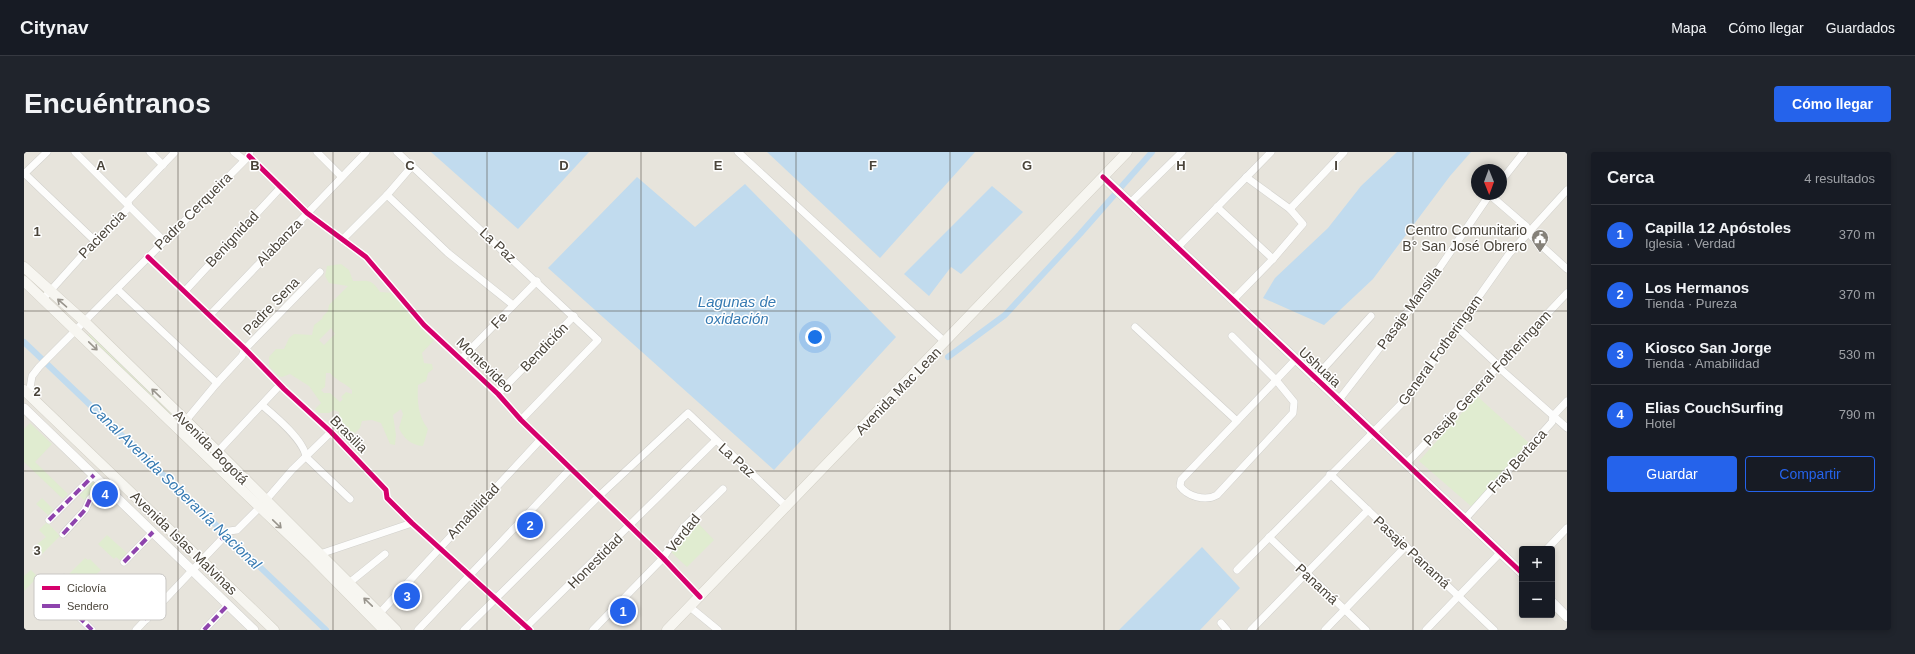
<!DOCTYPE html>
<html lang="es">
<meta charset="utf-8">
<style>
body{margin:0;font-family:Arial,sans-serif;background:#20242c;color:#f1f3f6}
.controls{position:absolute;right:12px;bottom:12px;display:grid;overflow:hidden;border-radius:4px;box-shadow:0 2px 6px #0003}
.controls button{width:36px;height:36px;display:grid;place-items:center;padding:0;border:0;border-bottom:1px solid #363941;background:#171b24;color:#f1f3f6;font:20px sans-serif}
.compass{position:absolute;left:1447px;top:12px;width:36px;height:36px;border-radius:50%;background:#171b24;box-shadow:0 2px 6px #0003;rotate:179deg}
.you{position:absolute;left:791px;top:185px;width:14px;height:14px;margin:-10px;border:3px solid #fff;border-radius:50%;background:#1a73e8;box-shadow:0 0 0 6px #1a73e833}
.badge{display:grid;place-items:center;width:26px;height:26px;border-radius:50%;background:#2563eb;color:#fff;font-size:13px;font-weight:700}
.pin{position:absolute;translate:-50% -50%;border:2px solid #fff;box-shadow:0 1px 4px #0006}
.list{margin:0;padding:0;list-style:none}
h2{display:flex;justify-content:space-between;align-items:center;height:52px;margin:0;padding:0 16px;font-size:17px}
h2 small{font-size:13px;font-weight:400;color:#9ea1a6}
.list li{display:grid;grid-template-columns:26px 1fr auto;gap:12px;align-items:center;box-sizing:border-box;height:60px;padding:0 16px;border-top:1px solid #363941}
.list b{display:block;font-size:15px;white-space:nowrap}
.list p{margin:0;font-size:13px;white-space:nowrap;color:#9ea1a6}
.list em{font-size:13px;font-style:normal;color:#9ea1a6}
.actions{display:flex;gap:8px;padding:12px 16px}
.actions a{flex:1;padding:9px 0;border:1px solid #2563eb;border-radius:4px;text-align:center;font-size:14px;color:#2563eb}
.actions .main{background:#2563eb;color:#fff}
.map{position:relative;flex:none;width:1543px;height:478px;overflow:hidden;border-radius:4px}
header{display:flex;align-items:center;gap:24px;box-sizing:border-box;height:56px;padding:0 20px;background:#171b24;border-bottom:1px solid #363941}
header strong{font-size:19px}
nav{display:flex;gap:22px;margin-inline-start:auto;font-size:14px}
.intro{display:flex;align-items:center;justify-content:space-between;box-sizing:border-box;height:96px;padding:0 24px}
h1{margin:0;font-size:28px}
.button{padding:10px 18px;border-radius:4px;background:#2563eb;color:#fff;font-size:14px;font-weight:700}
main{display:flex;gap:24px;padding:0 24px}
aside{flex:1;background:#171b24;border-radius:4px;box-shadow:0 2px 6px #0003}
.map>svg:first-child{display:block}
</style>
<header>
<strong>Citynav</strong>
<nav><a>Mapa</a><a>Cómo llegar</a><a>Guardados</a></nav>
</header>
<div class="intro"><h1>Encuéntranos</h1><a class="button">Cómo llegar</a></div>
<main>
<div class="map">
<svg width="1543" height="478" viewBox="0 0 1543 478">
<rect width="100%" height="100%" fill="#f3f2ee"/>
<path fill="#e7e4dc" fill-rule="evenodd" d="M 0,0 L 1543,0 L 1543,478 L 0,478 ZM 1453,18 L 1477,18 L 1477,42 L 1453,42 ZM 1498,397 L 1528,397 L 1528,463 L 1498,463 Z"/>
<g fill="#e0ecd0" fill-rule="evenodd">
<path d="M 317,112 L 325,118 L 329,129 C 344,129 347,126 356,140 L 370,141 L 411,187 L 398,201 L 400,211 L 408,212 L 409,217 L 404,221 L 402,229 L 394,233 C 393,249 394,264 404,277 L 399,294 C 387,293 380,287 375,276 L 379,262 L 377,257 L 369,263 L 372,283 L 371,293 L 366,292 L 357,271 L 348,268 L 338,269 L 336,276 L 331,281 L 325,279 L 323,274 L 320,273 L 319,281 L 312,279 L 305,269 L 315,264 L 315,260 L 310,258 L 305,261 L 295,261 L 291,257 L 297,251 L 285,234 L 266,222 L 258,225 L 254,224 L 245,214 L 245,205 L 252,197 L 260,197 L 265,186 L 270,182 L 288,183 L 290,173 L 298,167 L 299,164 L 304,159 L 305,153 L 324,134 L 305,131 L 301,124 L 303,114 ZM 307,176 L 311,182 L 300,193 L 295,188 ZM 302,221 L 306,221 C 314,230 320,230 328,238 L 328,242 L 322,240 L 317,245 L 319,247 L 316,250 L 306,241 L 300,241 L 297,238 L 301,235 Z"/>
<polygon points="66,181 156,267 153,271 63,185"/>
<polygon points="1453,244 1505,291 1448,355 1395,309"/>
<polygon points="6,271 28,292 11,310 44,342 39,347 0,310 0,277"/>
<polygon points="69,327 76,334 60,348 54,342"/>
<polygon points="18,346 30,358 25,364 12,352"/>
<polygon points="671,368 690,388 663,415 646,399"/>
<polygon points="23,370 36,384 18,402 11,394 22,385 15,378"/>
<polygon points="83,383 104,402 97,409 92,405 90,407 74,392"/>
<polygon points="61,406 64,408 66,407 77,418 59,435 55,432 59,428 52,421 47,426 44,423"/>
<polygon points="7,418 14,425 0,439 0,424"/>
</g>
<g fill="#c1dbee">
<polygon points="407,0 565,0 494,77"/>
<polygon points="743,0 951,0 856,106"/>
<polygon points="1373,0 1447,0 1426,24 1349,127 1300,173 1239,146 1251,126 1304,76 1337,34"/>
<polygon points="613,25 671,75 721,32 872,185 750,318 524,116"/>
<polygon points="968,34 999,60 937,122 927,115 905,144 880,122"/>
<polygon points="1178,395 1216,436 1176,478 1095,478"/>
</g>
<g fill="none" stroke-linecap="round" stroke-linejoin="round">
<g stroke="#c1dbee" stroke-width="6">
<polyline points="1098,34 1128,0"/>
<polyline points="0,190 302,478"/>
<polyline points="924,205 981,163 1056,82 1092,41"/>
</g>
<defs>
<polyline id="pedestrian" points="197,388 205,379"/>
<g id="minor">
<polyline points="51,0 139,88"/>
<polyline points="126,0 139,13"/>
<polyline points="210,0 220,8"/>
<polyline points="293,0 317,24"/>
<polyline points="373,0 574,188 497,268"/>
<polyline points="714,0 921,190"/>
<polyline points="225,4 283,61 342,105 400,173 474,242 497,268 639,406 676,445"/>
<polyline points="0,21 71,89"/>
<polyline points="0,22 23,0"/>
<polyline points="1477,29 1500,0"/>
<polyline points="363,43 424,101 489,153"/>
<polyline points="1466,43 1502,74 1508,85 1543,117"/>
<polyline points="1106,51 1158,0"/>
<polyline points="1193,55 1249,107"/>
<polyline points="1266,57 1320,0"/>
<polyline points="318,88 363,43 388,14"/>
<polyline points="1153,96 1247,0"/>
<polyline points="124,105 221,197 260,237 307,280 362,338 363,346 388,371 506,478"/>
<polyline points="93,137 193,231"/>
<polyline points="160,140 257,35"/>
<polyline points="19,147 71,89 105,55 104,49 151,0"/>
<polyline points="1209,148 1249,107 1279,72 1266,57 1222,25"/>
<polyline points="185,164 342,0"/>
<polyline points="1111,175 1213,269"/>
<polyline points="1433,175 1474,213"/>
<path d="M 1208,184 L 1252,228 L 1270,250 L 1269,261 L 1193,343 C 1181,350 1163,344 1156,334 L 1157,328 C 1195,288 1233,248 1271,208"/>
<polyline points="437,207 513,129"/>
<polyline points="1473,214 1543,276"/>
<polyline points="1290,227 1347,164"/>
<polyline points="5,242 8,224 15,215 225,4 226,0"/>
<polyline points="474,242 550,164"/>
<polyline points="1314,249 1399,140 1466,42"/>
<path d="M 238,253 C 251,264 280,288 282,305 L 326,347"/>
<polyline points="154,278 193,231 218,204 221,197 296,120"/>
<polyline points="186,308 256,233"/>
<polyline points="1383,311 1543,141"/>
<polyline points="1306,322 1470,478"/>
<polyline points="1441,367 1528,270 1529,264 1543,249"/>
<polyline points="25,368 70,323"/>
<polyline points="205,379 213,378 236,355 268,318 307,280"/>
<polyline points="39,382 61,358 66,347 80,333"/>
<polyline points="1245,385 1342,478"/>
<polyline points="1523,397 1543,376"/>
<polyline points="293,403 388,371"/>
<polyline points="100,410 129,380"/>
<polyline points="1213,418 1383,246 1485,102 1543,38"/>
<polyline points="40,426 34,431 51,449 56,466 68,478"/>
<polyline points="325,431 361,402"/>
<polyline points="88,433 123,467"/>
<polyline points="666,455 694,478"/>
<polyline points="353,464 517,287"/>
<polyline points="1197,471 1203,478"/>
<polyline points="112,478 197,388"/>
<polyline points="180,478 204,453"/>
<polyline points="394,478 547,316"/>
<polyline points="440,478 575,344 664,261 763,355"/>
<polyline points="499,478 691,289"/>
<polyline points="569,478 639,406 659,376 699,337"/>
<polyline points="1227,478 1344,358"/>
<polyline points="1301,478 1382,394"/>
<polyline points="1402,478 1476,401"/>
</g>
<g id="tertiary">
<path d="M 1079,25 C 1218,158 1359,288 1498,421"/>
<polyline points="0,256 230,478"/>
<polyline points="1528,450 1543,465"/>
</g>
<g id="secondary">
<polyline points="0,115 61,170 194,300 372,478"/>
<polyline points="0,129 289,406 360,478"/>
<polyline points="0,238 250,478"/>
<polyline points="643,478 1103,0"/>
</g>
</defs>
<use href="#pedestrian" stroke="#d1d0cc" stroke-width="6"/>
<use href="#minor" stroke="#d1d0cc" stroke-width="8"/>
<use href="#tertiary" stroke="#d1d0cc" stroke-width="10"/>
<use href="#secondary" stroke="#d2cfc5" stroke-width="11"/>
<use href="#pedestrian" stroke="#fdfdfc" stroke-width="5"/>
<use href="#minor" stroke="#fdfdfc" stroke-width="7"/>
<use href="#tertiary" stroke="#fdfdfc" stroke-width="9"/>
<use href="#secondary" stroke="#f7f6f1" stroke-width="10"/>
<g stroke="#8e44ad" stroke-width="4" stroke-dasharray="8 4" stroke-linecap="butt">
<polyline points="25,368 70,323"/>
<polyline points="39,382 61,358 66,347 80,333"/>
<polyline points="197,388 205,379"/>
<polyline points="100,410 129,380"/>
<polyline points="40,426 34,431 51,449 56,466 68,478"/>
<polyline points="88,433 123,467"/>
<polyline points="180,478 204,453"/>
</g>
<defs>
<g id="cycleway">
<polyline points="225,4 283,61 342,105 400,173 474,242 497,268 639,406 676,445"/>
<path d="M 1079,25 C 1218,158 1359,288 1498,421"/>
<polyline points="124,105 221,197 260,237 307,280 362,338 363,346 388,371 506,478"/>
</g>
</defs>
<use href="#cycleway" stroke="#fff" stroke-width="8"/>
<use href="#cycleway" stroke="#d6006c" stroke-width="5"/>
</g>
<defs><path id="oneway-shaft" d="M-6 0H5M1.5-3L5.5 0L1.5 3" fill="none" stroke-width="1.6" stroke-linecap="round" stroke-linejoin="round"/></defs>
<g stroke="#98948c">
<use href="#oneway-shaft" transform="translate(38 151) rotate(-139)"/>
<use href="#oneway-shaft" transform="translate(69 194) rotate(44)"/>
<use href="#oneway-shaft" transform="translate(132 241) rotate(-136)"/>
<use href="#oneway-shaft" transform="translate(253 372) rotate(44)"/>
<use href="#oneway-shaft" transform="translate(344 450) rotate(-136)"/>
</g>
<path fill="none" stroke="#4a443a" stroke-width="1" stroke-opacity="0.55" d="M 154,0 L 154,478M 309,0 L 309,478M 463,0 L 463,478M 617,0 L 617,478M 772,0 L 772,478M 926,0 L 926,478M 1080,0 L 1080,478M 1234,0 L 1234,478M 1389,0 L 1389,478M 0,159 L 1543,159M 0,319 L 1543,319"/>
<defs>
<symbol id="civic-pin" viewBox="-11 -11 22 30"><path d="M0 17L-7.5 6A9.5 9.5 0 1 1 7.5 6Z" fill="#858179" stroke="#fff"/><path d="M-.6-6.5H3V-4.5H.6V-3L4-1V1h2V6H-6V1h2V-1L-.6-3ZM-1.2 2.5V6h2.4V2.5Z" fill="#fff"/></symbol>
</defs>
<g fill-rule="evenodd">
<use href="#civic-pin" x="1506" y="76" width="20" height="27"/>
</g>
<g text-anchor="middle" stroke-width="3" stroke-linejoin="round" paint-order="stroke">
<g font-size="14" fill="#4a443a" stroke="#fff">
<text transform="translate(169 59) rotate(-45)" y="5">Padre Cerqueira</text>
<text transform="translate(78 82) rotate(-46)" y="5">Paciencia</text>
<text transform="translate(208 87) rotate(-47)" y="5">Benignidad</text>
<text transform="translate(255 90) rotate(-46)" y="5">Alabanza</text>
<text transform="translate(474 93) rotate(43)" y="5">La Paz</text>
<text transform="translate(247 154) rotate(-46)" y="5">Padre Sena</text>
<text transform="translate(1385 156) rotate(-54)" y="5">Pasaje Mansilla</text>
<text transform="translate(475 168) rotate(-47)" y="5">Fe</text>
<text transform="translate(520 195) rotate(-46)" y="5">Bendición</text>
<text transform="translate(1416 198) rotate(-54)" y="5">General Fotheringam</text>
<text transform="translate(461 213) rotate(44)" y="5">Montevideo</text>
<text transform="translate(1296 215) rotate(43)" y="5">Ushuaia</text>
<text transform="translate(1463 226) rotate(-47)" y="5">Pasaje General Fotheringam</text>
<text transform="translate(874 239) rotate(-46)" y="5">Avenida Mac Lean</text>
<text transform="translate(325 282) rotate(45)" y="5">Brasilia</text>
<text transform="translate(187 295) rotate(45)" y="5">Avenida Bogotá</text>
<text transform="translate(713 308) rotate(42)" y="5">La Paz</text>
<text transform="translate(1493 309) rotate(-48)" y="5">Fray Bertaca</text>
<text transform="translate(449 359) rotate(-47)" y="5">Amabilidad</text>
<text transform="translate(659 381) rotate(-51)" y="5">Verdad</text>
<text transform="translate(160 391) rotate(44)" y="5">Avenida Islas Malvinas</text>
<text transform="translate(1388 400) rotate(43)" y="5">Pasaje Panamá</text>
<text transform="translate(571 409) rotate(-45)" y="5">Honestidad</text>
<text transform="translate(1293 432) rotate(43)" y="5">Panamá</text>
</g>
<g font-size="14" fill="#4a443a" stroke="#fff" text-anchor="end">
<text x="1503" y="83">Centro Comunitario<tspan x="1503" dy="16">B° San José Obrero</tspan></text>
</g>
<g font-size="15" font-style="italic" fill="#367ab2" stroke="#fff">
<text x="713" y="155">Lagunas de<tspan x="713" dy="17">oxidación</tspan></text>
<text transform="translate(151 334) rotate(44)" y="5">Canal Avenida Soberanía Nacional</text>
</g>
</g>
<rect x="10" y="422" width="132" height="46" rx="6" fill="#fff" stroke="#c9c7c4" stroke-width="1"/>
<rect x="18" y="434" width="18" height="4" fill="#d6006c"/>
<rect x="18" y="452" width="18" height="4" fill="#8e44ad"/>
<g font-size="11" fill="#4a443a">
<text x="43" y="440">Ciclovía</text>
<text x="43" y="458">Sendero</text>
</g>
<g font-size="13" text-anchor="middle" font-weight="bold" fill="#4a443a" stroke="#fff" stroke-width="3" stroke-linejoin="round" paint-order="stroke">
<text x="77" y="18">A</text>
<text x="231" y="18">B</text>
<text x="386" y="18">C</text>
<text x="540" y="18">D</text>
<text x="694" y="18">E</text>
<text x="849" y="18">F</text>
<text x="1003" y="18">G</text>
<text x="1157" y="18">H</text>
<text x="1312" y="18">I</text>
<text x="13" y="84">1</text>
<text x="13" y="244">2</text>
<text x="13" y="403">3</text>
</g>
</svg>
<div class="controls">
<button>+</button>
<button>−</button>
</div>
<svg class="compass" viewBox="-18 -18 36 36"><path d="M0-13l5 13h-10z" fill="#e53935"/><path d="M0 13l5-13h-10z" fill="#9ea1a6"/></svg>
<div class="you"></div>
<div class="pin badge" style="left:599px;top:459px">1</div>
<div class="pin badge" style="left:506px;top:373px">2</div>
<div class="pin badge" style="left:383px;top:444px">3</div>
<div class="pin badge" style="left:81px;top:342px">4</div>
</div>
<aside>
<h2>Cerca<small>4 resultados</small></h2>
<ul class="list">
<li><span class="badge">1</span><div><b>Capilla 12 Apóstoles</b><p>Iglesia · Verdad</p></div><em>370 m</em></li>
<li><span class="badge">2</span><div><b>Los Hermanos</b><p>Tienda · Pureza</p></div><em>370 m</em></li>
<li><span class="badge">3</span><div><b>Kiosco San Jorge</b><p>Tienda · Amabilidad</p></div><em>530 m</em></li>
<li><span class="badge">4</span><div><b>Elias CouchSurfing</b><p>Hotel</p></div><em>790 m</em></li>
</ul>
<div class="actions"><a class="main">Guardar</a><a>Compartir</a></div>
</aside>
</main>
